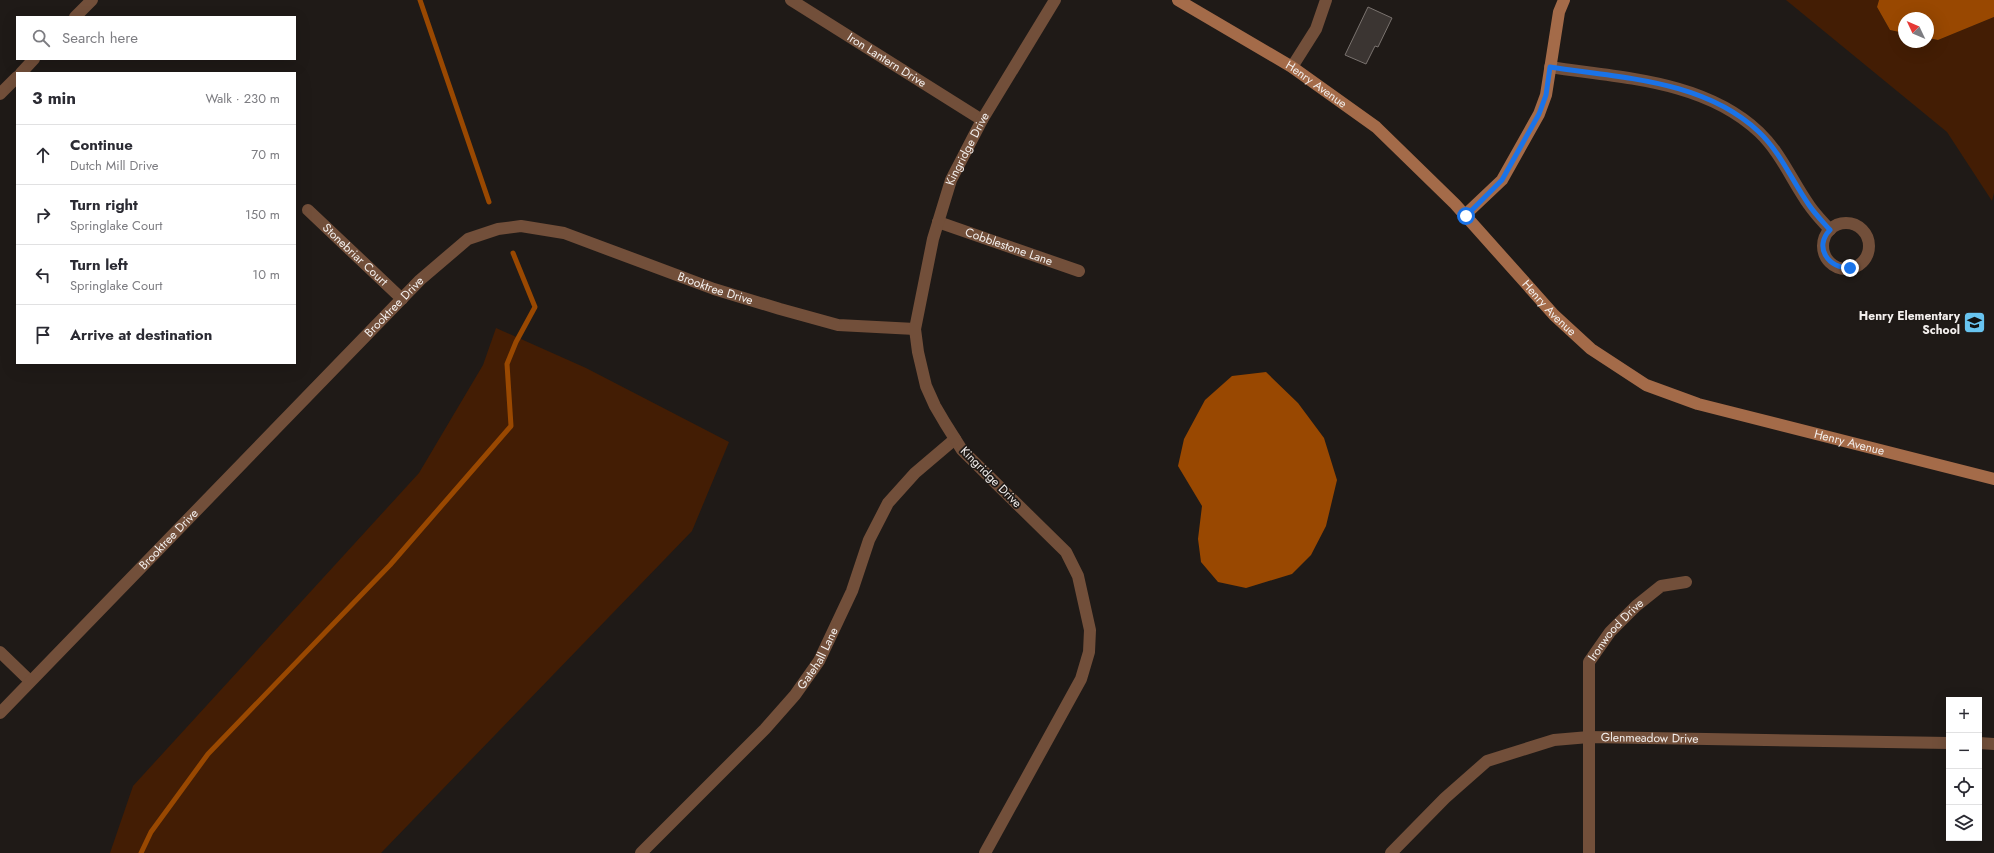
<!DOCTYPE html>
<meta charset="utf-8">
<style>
body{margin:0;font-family:Jost,sans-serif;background:#f2f2f3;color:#2b2b33}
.controls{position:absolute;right:12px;bottom:12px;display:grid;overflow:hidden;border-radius:0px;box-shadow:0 4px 16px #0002}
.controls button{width:36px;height:36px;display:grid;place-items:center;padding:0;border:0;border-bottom:1px solid #e1e1e2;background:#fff;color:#2b2b33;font:20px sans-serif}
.compass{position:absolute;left:1898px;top:12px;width:36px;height:36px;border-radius:50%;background:#fff;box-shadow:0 4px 16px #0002;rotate:314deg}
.stop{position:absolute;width:12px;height:12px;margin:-9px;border:3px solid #1a73e8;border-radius:50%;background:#fff}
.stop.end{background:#1a73e8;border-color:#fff;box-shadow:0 1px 4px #0008}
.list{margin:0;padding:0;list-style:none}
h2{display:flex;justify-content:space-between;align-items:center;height:52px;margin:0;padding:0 16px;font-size:17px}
h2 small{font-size:13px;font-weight:400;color:#7c7c81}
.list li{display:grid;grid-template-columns:26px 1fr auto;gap:12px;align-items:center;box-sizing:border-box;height:60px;padding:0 16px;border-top:1px solid #e1e1e2}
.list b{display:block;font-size:15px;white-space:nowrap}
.list p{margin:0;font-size:13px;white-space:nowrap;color:#7c7c81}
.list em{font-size:13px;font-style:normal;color:#7c7c81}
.icon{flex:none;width:22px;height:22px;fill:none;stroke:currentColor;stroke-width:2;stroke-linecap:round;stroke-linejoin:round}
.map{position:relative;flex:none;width:1994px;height:853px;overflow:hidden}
.search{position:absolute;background:#fff;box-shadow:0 4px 16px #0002;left:16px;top:16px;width:280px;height:44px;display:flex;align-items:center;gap:10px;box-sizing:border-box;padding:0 14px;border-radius:0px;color:#7c7c81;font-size:15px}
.panel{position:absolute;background:#fff;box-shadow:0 4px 16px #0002;left:16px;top:72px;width:280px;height:292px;border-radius:0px}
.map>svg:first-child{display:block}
</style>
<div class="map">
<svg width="1994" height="853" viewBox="0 0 1994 853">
<rect width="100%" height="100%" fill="#1f1a17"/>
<g fill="#431d04">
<polygon points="1786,0 1879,0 1877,7 1890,30 1904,33 1904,42 1928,42 1928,38 1938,40 1994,17 1994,193 1992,201 1947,132"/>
<polygon points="496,328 586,368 729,442 692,531 381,853 110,853 133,786 419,473 483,365"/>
</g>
<g fill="#994801">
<polygon points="1879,0 1994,0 1994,17 1938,40 1928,38 1928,18 1904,18 1904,33 1890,30 1877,7"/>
<polygon points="1266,372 1298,403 1324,438 1337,480 1326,526 1311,555 1292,574 1246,588 1218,582 1201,562 1198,539 1202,506 1178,466 1184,439 1205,400 1232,376"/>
</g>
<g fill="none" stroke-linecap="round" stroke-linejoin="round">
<g stroke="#994801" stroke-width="5">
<polyline points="420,0 489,202"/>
<polyline points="141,853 151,832 208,754 390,565 511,426 507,364 516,342 535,307 513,253"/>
</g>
</g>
<polygon fill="#3b3532" stroke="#7a736f" points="1368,7 1392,18 1378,47 1375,46 1366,64 1345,55"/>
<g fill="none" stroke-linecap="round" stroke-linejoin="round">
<g stroke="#724f3a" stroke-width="12">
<path id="s1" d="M 791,0 L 982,120"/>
<polyline points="75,17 92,0"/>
<polyline points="1292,67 1316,29 1326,0"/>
<path d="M 1550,67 C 1621,78 1704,80 1759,132 C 1781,153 1792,181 1809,205 C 1815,214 1823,222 1830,230"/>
<polyline points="21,73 34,59"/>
<polyline points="0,94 17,77"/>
<path id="s2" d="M 308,210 L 402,299"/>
<path id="s3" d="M 938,222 L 1079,271"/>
<circle cx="1846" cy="246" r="23"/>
<polyline points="0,652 30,681"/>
<path id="s4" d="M 0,713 L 420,280 L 468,239 L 498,229 L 521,226 L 564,233 L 714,289 L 780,309 L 838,325 L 915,329"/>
<polyline points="1979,743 1994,744"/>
<path id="s5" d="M 641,853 L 765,729 L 795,695 L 819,661 L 852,591 L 869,540 L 888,503 L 915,473 L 955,439"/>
<path id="s6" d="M 985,853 L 1081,679 L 1089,652 L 1090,630 L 1078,576 L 1066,552 L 962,450 L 945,423 L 935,406 L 926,386 L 918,352 L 915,329 L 933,239 L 951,180 L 982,120 L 1055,0"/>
<path id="s7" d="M 1391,853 L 1445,798 L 1487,761 L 1554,740 L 1589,737 L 1949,743"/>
<path id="s8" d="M 1589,853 L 1589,662 L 1610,632 L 1636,606 L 1661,586 L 1686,582"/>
</g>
<g stroke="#a46b49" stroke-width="12">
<path id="s9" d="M 1178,0 L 1292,67 L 1376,127 L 1455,204 L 1554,315 L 1591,349 L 1646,385 L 1698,404 L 1994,479"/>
<polyline points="1465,215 1502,180 1539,114 1546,95 1559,12 1564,0"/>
</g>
</g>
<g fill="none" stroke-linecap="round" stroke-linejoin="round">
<path stroke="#1a73e8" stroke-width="5" d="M 1466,216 L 1502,180 L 1539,114 L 1546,95 L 1550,67 C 1621,78 1704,80 1759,132 C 1781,153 1792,181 1809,205 C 1815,214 1823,222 1830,230 C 1813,247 1829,269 1850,268"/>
</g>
<defs>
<symbol id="school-square" viewBox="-11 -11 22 22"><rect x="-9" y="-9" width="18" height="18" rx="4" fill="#68c4f0" stroke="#1f1a17"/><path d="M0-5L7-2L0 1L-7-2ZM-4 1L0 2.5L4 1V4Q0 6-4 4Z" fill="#111"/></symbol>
</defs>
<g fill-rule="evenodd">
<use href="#school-square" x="1962" y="310" width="25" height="25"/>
</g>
<g text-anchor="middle" stroke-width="3.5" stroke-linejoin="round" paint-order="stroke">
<g font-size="12" fill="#f3efed" stroke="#1f1a17">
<text dy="4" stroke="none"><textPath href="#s1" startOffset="113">Iron Lantern Drive</textPath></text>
<text dy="4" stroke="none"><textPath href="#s9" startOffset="162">Henry Avenue</textPath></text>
<text dy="4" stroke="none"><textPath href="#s6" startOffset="797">Kingridge Drive</textPath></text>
<text dy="4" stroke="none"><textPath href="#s3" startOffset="75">Cobblestone Lane</textPath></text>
<text dy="4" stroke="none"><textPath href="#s2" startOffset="65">Stonebriar Court</textPath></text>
<text dy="4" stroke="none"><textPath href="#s4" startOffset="926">Brooktree Drive</textPath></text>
<text dy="4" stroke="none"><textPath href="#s4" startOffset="566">Brooktree Drive</textPath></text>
<text dy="4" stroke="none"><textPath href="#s9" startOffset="486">Henry Avenue</textPath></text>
<text dy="4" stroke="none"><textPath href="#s9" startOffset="822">Henry Avenue</textPath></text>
<text transform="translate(991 477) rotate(45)" y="4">Kingridge Drive</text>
<text dy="4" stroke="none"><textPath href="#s4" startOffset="242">Brooktree Drive</textPath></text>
<text dy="4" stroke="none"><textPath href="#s8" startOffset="233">Ironwood Drive</textPath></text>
<text dy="4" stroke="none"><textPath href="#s5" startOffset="264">Gatehall Lane</textPath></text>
<text dy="4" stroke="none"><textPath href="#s7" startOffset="299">Glenmeadow Drive</textPath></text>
</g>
<g font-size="12" font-weight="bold" fill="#f3efed" stroke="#1f1a17" text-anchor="end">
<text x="1960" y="320">Henry Elementary<tspan x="1960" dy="14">School</tspan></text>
</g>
</g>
</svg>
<div class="controls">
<button>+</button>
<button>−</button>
<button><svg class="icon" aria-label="locate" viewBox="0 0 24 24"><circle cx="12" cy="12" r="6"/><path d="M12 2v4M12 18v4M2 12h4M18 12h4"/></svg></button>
<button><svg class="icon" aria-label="layers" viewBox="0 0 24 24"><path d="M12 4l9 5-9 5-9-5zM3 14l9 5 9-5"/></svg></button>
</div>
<svg class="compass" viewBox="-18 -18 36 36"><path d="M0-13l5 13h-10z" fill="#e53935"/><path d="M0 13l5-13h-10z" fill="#7c7c81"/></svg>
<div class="stop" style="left:1466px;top:216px"></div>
<div class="stop end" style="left:1850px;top:268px"></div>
<div class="search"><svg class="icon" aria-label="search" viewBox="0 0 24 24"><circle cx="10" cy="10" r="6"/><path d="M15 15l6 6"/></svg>Search here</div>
<section class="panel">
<h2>3 min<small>Walk · 230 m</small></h2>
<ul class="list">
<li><svg class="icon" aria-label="ahead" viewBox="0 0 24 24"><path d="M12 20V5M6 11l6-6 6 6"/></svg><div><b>Continue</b><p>Dutch Mill Drive</p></div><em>70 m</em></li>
<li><svg class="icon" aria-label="right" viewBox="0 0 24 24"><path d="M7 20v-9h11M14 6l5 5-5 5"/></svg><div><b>Turn right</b><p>Springlake Court</p></div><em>150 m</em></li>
<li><svg class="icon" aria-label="left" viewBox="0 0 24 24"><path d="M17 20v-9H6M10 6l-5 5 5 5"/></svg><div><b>Turn left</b><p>Springlake Court</p></div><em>10 m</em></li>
<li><svg class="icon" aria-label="arrive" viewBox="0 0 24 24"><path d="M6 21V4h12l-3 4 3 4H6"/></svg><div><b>Arrive at destination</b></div></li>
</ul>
</section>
</div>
